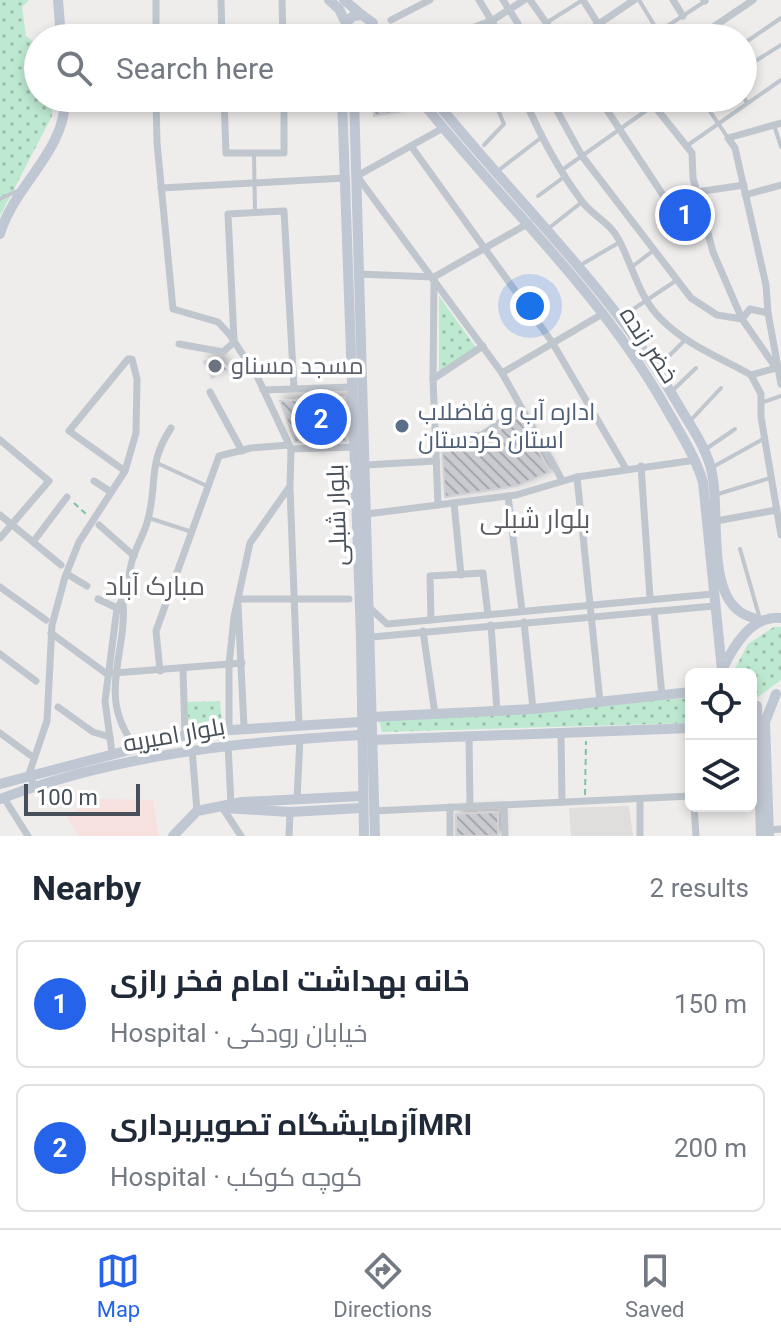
<!DOCTYPE html>
<meta charset="utf-8">
<style>
body{margin:0;font-family:Roboto,Cairo,sans-serif;background:#f6f6f7;color:#1f2937}
.controls{position:absolute;right:24px;bottom:24px;display:grid;overflow:hidden;border-radius:12px;box-shadow:0 4px 12px #0003}
.controls button{width:72px;height:72px;display:grid;place-items:center;padding:0;border:0;border-bottom:2px solid #e0e1e3;background:#fff;color:#1f2937;font:40px sans-serif}
.scale{position:absolute;left:24px;bottom:20px;width:116px;box-sizing:border-box;padding-left:8px;border:4px solid #474f58;border-top:0;font-size:22px;line-height:28px;white-space:nowrap;color:#474f58;-webkit-text-stroke:6px #fff;paint-order:stroke}
.you{position:absolute;left:530px;top:306px;width:28px;height:28px;margin:-20px;border:6px solid #fff;border-radius:50%;background:#1a73e8;box-shadow:0 0 0 12px #1a73e833}
.badge{display:grid;place-items:center;width:52px;height:52px;border-radius:50%;background:#2563eb;color:#fff;font-size:26px;font-weight:700}
.pin{position:absolute;translate:-50% -50%;border:4px solid #fff;box-shadow:0 2px 8px #0006}
.list{margin:0;padding:0;list-style:none}
h2{display:flex;justify-content:space-between;align-items:center;height:104px;margin:0;padding:0 32px;font-size:34px}
h2 small{font-size:26px;font-weight:400;color:#747a83}
.list li{display:grid;grid-template-columns:52px 1fr auto;gap:24px;align-items:center;box-sizing:border-box;height:128px;margin:0 16px 16px;padding:0 16px;border:2px solid #e0e1e3;border-radius:12px}
.list b{display:block;font-size:30px;white-space:nowrap}
.list p{margin:0;font-size:26px;white-space:nowrap;color:#747a83}
.list em{font-size:26px;font-style:normal;color:#747a83}
.icon{flex:none;width:44px;height:44px;fill:none;stroke:currentColor;stroke-width:2;stroke-linecap:round;stroke-linejoin:round}
.map{position:relative;flex:none;width:781px;height:836px;overflow:hidden}
.search{position:absolute;background:#fff;box-shadow:0 4px 12px #0003;left:24px;right:24px;top:24px;height:88px;display:flex;align-items:center;gap:20px;box-sizing:border-box;padding:0 28px;border-radius:44px;color:#747a83;font-size:30px}
.sheet{height:392px;background:#fff}
nav{display:flex;justify-content:space-around;align-items:center;box-sizing:border-box;height:112px;border-top:2px solid #e0e1e3;background:#fff;font-size:22px;color:#747a83}
nav a{display:grid;justify-items:center;gap:4px}
nav .on{color:#2563eb}
.map>svg:first-child{display:block}
</style>
<div class="map">
<svg width="781" height="836" viewBox="0 0 781 836">
<defs>
<pattern id="grass-dots" width="8" height="8" patternUnits="userSpaceOnUse" patternTransform="scale(2)"><rect width="8" height="8" fill="#bee9d1"/><path d="M2 2h.1M6 6h.1" fill="none" stroke="#9cbfac" stroke-width="1.8" stroke-linecap="round"/></pattern>
<pattern id="building-back-hatch" width="6" height="6" patternUnits="userSpaceOnUse" patternTransform="scale(2)"><rect width="6" height="6" fill="#cacbd1"/><path d="M-1 5l2 2M0 0l6 6M5-1l2 2" fill="none" stroke="#a6a7ac"/></pattern>
<filter id="shadow"><feDropShadow dx="4" dy="-4" stdDeviation="4" flood-color="#0004"/></filter>
</defs>
<rect width="100%" height="100%" fill="#efecec"/>
<polygon fill="#e0dedd" points="629,806 633,836 571,836 569,808"/>
<polygon fill="#f7e1de" points="100,799 153,800 159,836 79,836 66,815"/>
<g fill="url(#grass-dots)">
<polygon points="0,0 29,0 22,7 26,36 38,46 38,98 53,98 52,116 0,216"/>
<polygon points="439,296 477,349 439,373"/>
<polygon points="774,627 781,627 781,680 751,702 751,674 732,674 748,644"/>
<polygon points="691,698 691,723 382,732 379,720"/>
<polygon points="220,701 222,723 189,727 187,702"/>
</g>
<g fill="url(#building-back-hatch)" stroke="#d1d2d7" stroke-width="2" filter="url(#shadow)">
<polygon points="373,98 391,98 399,112 374,116"/>
<polygon points="214,357 219,358 228,370 212,378 204,362"/>
<polygon points="345,397 346,441 295,442 280,401"/>
<polygon points="519,417 550,472 517,486 445,497 442,446 483,441"/>
<polygon points="498,812 498,836 456,836 456,814"/>
</g>
<g fill="none" stroke-linecap="round" stroke-linejoin="round">
<g stroke="#7ac4a3" stroke-width="2" stroke-dasharray="6 4" stroke-linecap="butt">
<polyline points="74,503 87,515"/>
<polyline points="585,795 586,741"/>
</g>
<g stroke="#bfc6cd" stroke-width="4">
<polyline points="639,0 662,38"/>
<polyline points="546,23 581,1"/>
<polyline points="649,38 704,2"/>
<polyline points="743,44 781,18"/>
<polyline points="743,69 781,45"/>
<polyline points="743,96 747,103"/>
<polyline points="701,98 728,138"/>
<polyline points="774,125 781,147"/>
<polyline points="484,145 504,124 493,98"/>
<polyline points="688,145 781,80"/>
<polyline points="254,155 255,212"/>
<polyline points="499,170 542,137"/>
<polyline points="562,170 664,98"/>
<polyline points="538,196 564,177"/>
<polyline points="0,199 17,191"/>
<polyline points="549,228 582,202"/>
<polyline points="584,263 620,242"/>
<polyline points="633,266 654,250"/>
<polyline points="629,312 677,280"/>
<polyline points="657,368 686,339"/>
<polyline points="672,391 696,368"/>
<polyline points="761,403 781,396"/>
<polyline points="690,421 721,388"/>
<polyline points="706,449 735,429"/>
<polyline points="157,463 207,486"/>
<polyline points="711,468 765,438"/>
<polyline points="715,495 770,478"/>
<polyline points="149,518 192,532"/>
<polyline points="740,549 760,619"/>
</g>
<g stroke="#bfc6cd" stroke-width="7">
<polyline points="156,0 156,38"/>
<polyline points="221,0 222,38"/>
<polyline points="282,0 283,38"/>
<polyline points="479,0 502,38"/>
<polyline points="503,0 527,38"/>
<polyline points="530,0 557,38"/>
<polyline points="583,0 607,38"/>
<polyline points="673,0 683,16"/>
<polyline points="704,0 705,1"/>
<polyline points="391,20 430,0"/>
<polyline points="446,38 493,20 524,0"/>
<polyline points="578,38 634,0"/>
<polyline points="697,38 753,0"/>
<polyline points="156,98 157,143 173,309 218,322 230,335 258,378 291,449 290,486 250,543 234,617 229,665 229,728"/>
<polyline points="224,98 226,153 284,153 284,98"/>
<path d="M 524,98 C 539,133 558,169 581,200 C 591,215 610,222 619,240 C 633,267 639,298 662,320 C 687,345 721,358 751,375"/>
<polyline points="550,98 582,156 691,298 717,315 742,319"/>
<polyline points="599,98 684,227 705,220"/>
<polyline points="648,98 692,153 693,178 713,252 742,319"/>
<polyline points="443,128 357,176 502,373 562,480"/>
<polyline points="411,146 552,342 625,467"/>
<polyline points="161,188 345,178"/>
<polyline points="697,192 744,185"/>
<polyline points="745,195 781,185"/>
<polyline points="358,274 434,277"/>
<polyline points="434,277 529,223"/>
<polyline points="434,280 433,379 438,505"/>
<polyline points="768,313 766,285 735,148 728,138 781,123"/>
<polyline points="234,340 228,214 284,211 294,388"/>
<polyline points="179,344 223,352 234,342"/>
<polyline points="776,368 742,319 750,309 768,313 781,384"/>
<polyline points="502,373 604,313"/>
<polyline points="751,375 761,394 761,417 781,535"/>
<polyline points="751,375 776,368"/>
<polyline points="433,379 483,346"/>
<polyline points="263,390 353,387"/>
<polyline points="210,392 242,451"/>
<polyline points="0,440 49,481 0,538"/>
<polyline points="435,440 482,435 521,408"/>
<polyline points="291,449 355,447"/>
<polyline points="366,465 436,461"/>
<polyline points="641,466 650,598"/>
<polyline points="577,477 600,702"/>
<polyline points="94,481 111,492"/>
<polyline points="290,488 299,725"/>
<polyline points="508,496 522,611"/>
<polyline points="454,503 461,575"/>
<polyline points="367,514 516,495 577,477 696,460"/>
<polyline points="0,515 61,565"/>
<polyline points="716,521 776,510"/>
<polyline points="99,525 134,556"/>
<polyline points="33,542 67,497"/>
<polyline points="67,574 87,586"/>
<polyline points="0,587 46,620"/>
<polyline points="98,599 117,608"/>
<polyline points="238,599 349,599"/>
<path d="M 123,600 C 128,654 95,697 136,747"/>
<polyline points="238,605 244,727"/>
<polyline points="371,609 387,624 713,594"/>
<polyline points="654,611 662,696"/>
<polyline points="431,620 430,576 483,573 488,615"/>
<polyline points="524,622 533,709"/>
<polyline points="491,625 497,711"/>
<polyline points="423,631 435,714"/>
<polyline points="51,633 107,674"/>
<polyline points="372,637 714,606"/>
<polyline points="0,654 36,681"/>
<polyline points="183,669 185,735"/>
<polyline points="160,671 156,631 219,456 251,448 289,445"/>
<polyline points="114,673 242,663"/>
<polyline points="58,707 93,732 110,737"/>
<polyline points="561,732 562,802"/>
<polyline points="0,733 30,755"/>
<polyline points="469,736 470,807"/>
<polyline points="228,744 231,805"/>
<polyline points="192,749 197,811"/>
<path d="M 112,753 L 105,701 L 117,608 C 127,595 128,577 132,561 C 136,546 145,533 148,519 C 158,481 147,465 171,428"/>
<polyline points="34,785 29,774 47,721 52,625 65,577 79,542 125,471 136,433 137,379 132,359 128,359 69,431 125,471"/>
<polyline points="4,798 28,836"/>
<polyline points="297,799 300,738"/>
<polyline points="640,799 640,836"/>
<polyline points="504,806 505,836"/>
<polyline points="694,806 696,836"/>
<polyline points="222,807 241,836"/>
<polyline points="450,807 450,836"/>
<polyline points="373,811 691,796"/>
<polyline points="769,830 781,829"/>
<polyline points="289,836 290,812"/>
</g>
<g stroke="#bfc7d2" stroke-width="10">
<polyline points="58,0 61,38"/>
<polyline points="329,0 339,9 346,23"/>
<polyline points="344,0 362,15"/>
<polyline points="349,38 346,23 353,16 362,15 373,23 371,38"/>
<polyline points="342,98 361,637 364,836"/>
<polyline points="354,98 375,836"/>
<path d="M 419,98 C 500,201 596,287 662,401 C 677,428 694,453 703,482 L 722,670"/>
<path d="M 433,98 C 514,199 610,288 676,401 C 688,422 703,442 710,465 C 722,503 705,586 739,611 C 745,616 754,618 761,621"/>
<path d="M 0,234 C 14,185 66,151 65,98"/>
<path d="M 723,668 C 734,645 752,615 781,618"/>
<polyline points="757,706 761,836"/>
<polyline points="372,717 533,709 691,692"/>
<polyline points="372,740 691,728"/>
<polyline points="0,784 198,732 360,722"/>
<path d="M 0,799 C 116,755 237,742 360,735"/>
<polyline points="224,808 290,812 362,808"/>
<polyline points="173,836 197,811 242,802 361,796"/>
<polyline points="769,836 765,722 776,694"/>
</g>
</g>
<circle fill="#6b7280" stroke="#fff" stroke-width="3" cx="215" cy="366" r="8"/>
<circle fill="#5c6f8a" stroke="#fff" stroke-width="3" cx="402" cy="426" r="8"/>
<g text-anchor="middle" stroke-width="7" stroke-linejoin="round" paint-order="stroke">
<g font-size="24" fill="#474f58" stroke="#fff">
<text transform="translate(649 345) rotate(57)" y="8">خضر زنده</text>
<text transform="translate(337 515) rotate(-92)" y="8">بلوار شبلی</text>
<text transform="translate(174 735) rotate(-10)" y="8">بلوار امیریه</text>
</g>
<g font-size="24" fill="#5b616d" stroke="#fff" text-anchor="start">
<text x="231" y="374">مسجد مسناو</text>
</g>
<g font-size="24" fill="#4e5e75" stroke="#fff" text-anchor="start">
<text x="418" y="420">اداره آب و فاضلاب<tspan x="418" dy="28">استان کردستان</tspan></text>
</g>
<g font-size="26" fill="#5a5c61" stroke="#fff">
<text x="535" y="528">بلوار شبلی</text>
<text x="155" y="595">مبارک آباد</text>
</g>
</g>
</svg>
<div class="controls">
<button><svg class="icon" aria-label="locate" viewBox="0 0 24 24"><circle cx="12" cy="12" r="6"/><path d="M12 2v4M12 18v4M2 12h4M18 12h4"/></svg></button>
<button><svg class="icon" aria-label="layers" viewBox="0 0 24 24"><path d="M12 4l9 5-9 5-9-5zM3 14l9 5 9-5"/></svg></button>
</div>
<div class="scale">100 m</div>
<div class="you"></div>
<div class="pin badge" style="left:685px;top:215px">1</div>
<div class="pin badge" style="left:321px;top:419px">2</div>
<div class="search"><svg class="icon" aria-label="search" viewBox="0 0 24 24"><circle cx="10" cy="10" r="6"/><path d="M15 15l6 6"/></svg>Search here</div>
</div>
<section class="sheet">
<h2>Nearby<small>2 results</small></h2>
<ul class="list">
<li><span class="badge">1</span><div><b>خانه بهداشت امام فخر رازی</b><p>Hospital · خیابان رودکی</p></div><em>150 m</em></li>
<li><span class="badge">2</span><div><b>آزمايشگاه تصویربرداریMRI</b><p>Hospital · کوچه کوکب</p></div><em>200 m</em></li>
</ul>
</section>
<nav>
<a class="on"><svg class="icon" aria-label="map" viewBox="0 0 24 24"><path d="M3 6l6-2 6 2 6-2v14l-6 2-6-2-6 2zM9 4v14M15 6v14"/></svg>Map</a>
<a><svg class="icon" aria-label="directions" viewBox="0 0 24 24"><path d="M12 3l9 9-9 9-9-9zM9 14v-3h6M13 9l2 2-2 2"/></svg>Directions</a>
<a><svg class="icon" aria-label="saved" viewBox="0 0 24 24"><path d="M7 4h10v16l-5-4-5 4z"/></svg>Saved</a>
</nav>
